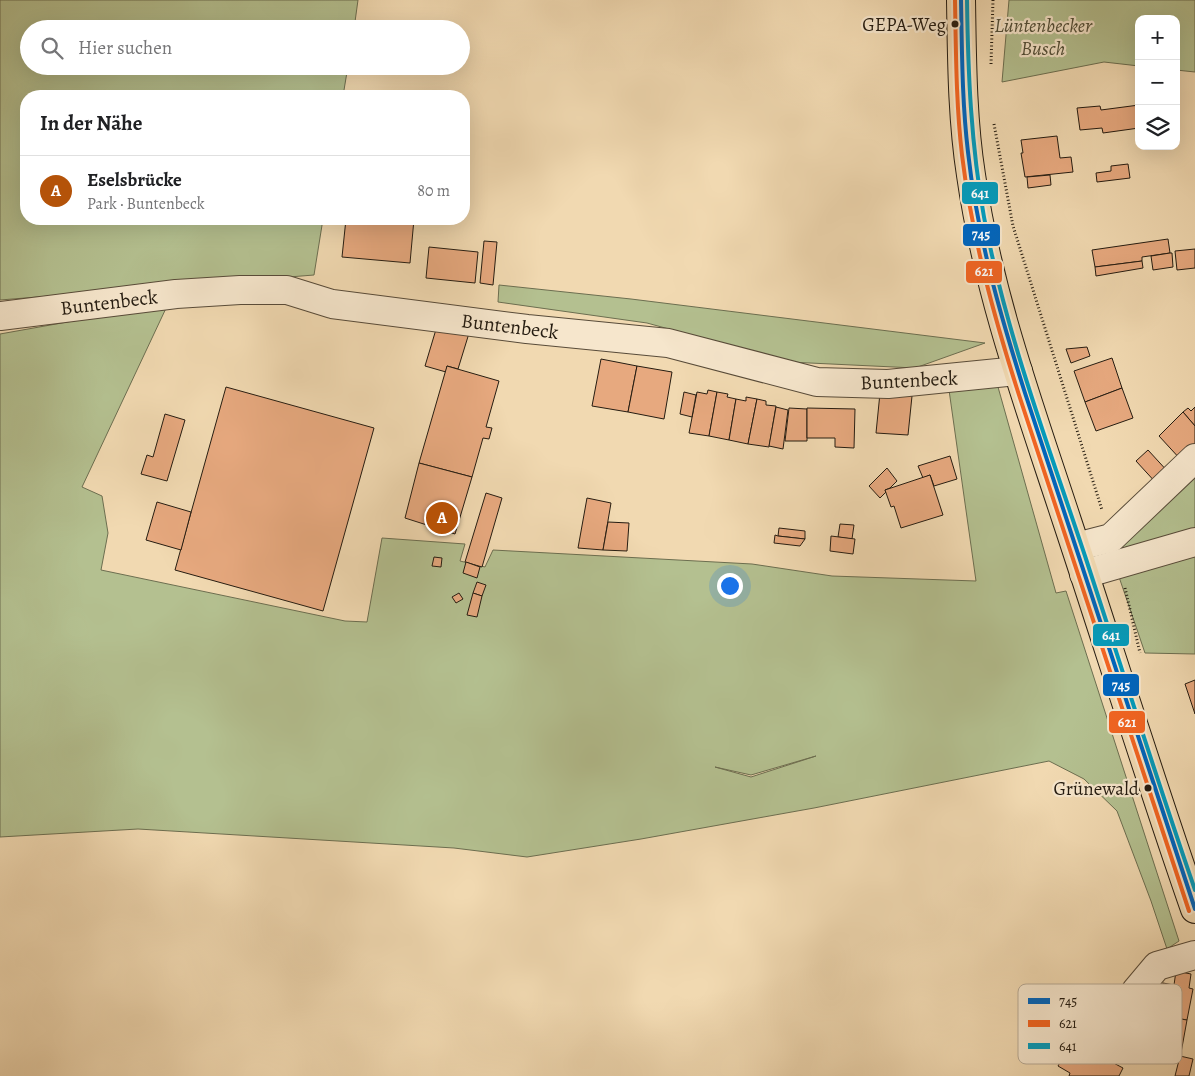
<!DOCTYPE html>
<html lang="de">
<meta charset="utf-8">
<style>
body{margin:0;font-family:Alegreya,serif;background:#f2f2f2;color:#202124}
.controls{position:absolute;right:15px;top:15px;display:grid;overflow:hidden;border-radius:10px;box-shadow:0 5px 20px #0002}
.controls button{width:45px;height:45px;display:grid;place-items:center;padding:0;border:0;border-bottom:1px solid #e0e0e0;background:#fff;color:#202124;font:25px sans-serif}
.you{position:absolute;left:729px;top:585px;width:18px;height:18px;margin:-12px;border:4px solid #fff;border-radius:50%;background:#1a73e8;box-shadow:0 0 0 8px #1a73e833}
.badge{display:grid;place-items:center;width:32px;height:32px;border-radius:50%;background:#b45309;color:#fff;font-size:16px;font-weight:700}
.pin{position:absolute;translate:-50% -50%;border:2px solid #fff;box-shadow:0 1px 5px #0006}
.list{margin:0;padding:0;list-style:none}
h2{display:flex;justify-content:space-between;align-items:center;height:65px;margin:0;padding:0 20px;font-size:21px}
h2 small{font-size:16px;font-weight:400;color:#757577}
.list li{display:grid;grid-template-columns:32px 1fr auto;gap:15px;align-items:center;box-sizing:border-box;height:70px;padding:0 20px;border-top:1px solid #e0e0e0}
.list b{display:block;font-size:19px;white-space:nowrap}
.list p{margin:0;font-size:16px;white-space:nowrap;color:#757577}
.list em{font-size:16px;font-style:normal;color:#757577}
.icon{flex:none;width:28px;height:28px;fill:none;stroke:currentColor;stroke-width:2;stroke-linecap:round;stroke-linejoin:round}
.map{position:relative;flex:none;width:1195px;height:1076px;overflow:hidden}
.search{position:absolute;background:#fff;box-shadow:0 5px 20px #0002;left:20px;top:20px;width:450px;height:55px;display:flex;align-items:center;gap:12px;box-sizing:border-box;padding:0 18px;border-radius:28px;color:#757577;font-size:19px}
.panel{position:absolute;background:#fff;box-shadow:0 5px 20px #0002;left:20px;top:90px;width:450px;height:135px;border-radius:20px}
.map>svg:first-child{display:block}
</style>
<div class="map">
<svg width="1195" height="1076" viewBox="0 0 1195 1076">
<rect width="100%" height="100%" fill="#f1d9b1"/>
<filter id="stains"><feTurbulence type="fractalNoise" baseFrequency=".004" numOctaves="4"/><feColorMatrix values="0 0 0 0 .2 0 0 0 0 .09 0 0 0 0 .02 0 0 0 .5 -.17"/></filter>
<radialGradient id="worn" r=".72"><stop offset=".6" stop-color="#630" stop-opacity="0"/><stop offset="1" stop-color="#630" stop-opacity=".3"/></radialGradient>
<g fill="#b4c090" stroke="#6c6e50" fill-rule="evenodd">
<polygon points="0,0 358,0 354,29 29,29 29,66 348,66 343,96 26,96 26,219 323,219 314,275 0,300"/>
<polygon points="1009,0 1195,0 1195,72 1176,70 1176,19 1139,19 1139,66 1104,62 1002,82"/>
<polygon points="499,285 631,299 985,343 915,368 789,362 647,323 498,302"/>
<path d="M 168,304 L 82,487 L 102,496 L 108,533 L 101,570 L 345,621 L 367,622 L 382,538 L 465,544 L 460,561 L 485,567 L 493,550 L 752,564 L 832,576 L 976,581 L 949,390 L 998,387 L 1056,593 L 1066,591 L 1179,941 L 1167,949 L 1151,901 L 1117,811 L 1084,779 L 1049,761 L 814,808 L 641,839 L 527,857 L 454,848 L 138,829 L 0,837 L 0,334 ZM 816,756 L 751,777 L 715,767 L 751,775 Z"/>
<polygon points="1195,469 1195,654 1145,653 1118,574 1129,571 1120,537"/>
</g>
<g fill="#e7a97f" stroke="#251c11">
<polygon points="1139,105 1139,128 1103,133 1102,128 1080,130 1077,108 1100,106 1101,110"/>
<polygon points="1057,136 1060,158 1071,157 1073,172 1025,177 1021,153 1023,153 1021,140"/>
<polygon points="1128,164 1130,178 1097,182 1096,173 1111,171 1111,166"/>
<polygon points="1050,175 1051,185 1028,188 1027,177"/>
<polygon points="346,219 414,219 410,263 342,257"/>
<polygon points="1168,239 1170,253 1142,257 1142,261 1095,267 1092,250"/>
<polygon points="484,241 497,242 493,285 480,283"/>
<polygon points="429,247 478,252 475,283 426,278"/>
<polygon points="1195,249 1195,268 1177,270 1175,251"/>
<polygon points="1170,253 1172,253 1173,267 1153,270 1151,256"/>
<polygon points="1142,261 1143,268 1096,276 1095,267"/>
<polygon points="437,326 470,330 458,369 447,366 446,372 425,366"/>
<polygon points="1087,347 1090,356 1071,363 1066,349"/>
<polygon points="1112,358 1122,388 1085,402 1074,371"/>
<polygon points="601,359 637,366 628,412 592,406"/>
<polygon points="447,366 499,381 486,427 492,428 489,439 483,438 472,477 419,463"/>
<polygon points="637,366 672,372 664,419 628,412"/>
<polygon points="226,387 374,428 323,611 175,570"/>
<polygon points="1122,388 1133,418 1096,431 1085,402"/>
<polygon points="708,390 717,392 709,436 689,433 697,392 707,394"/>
<polygon points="684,392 696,395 692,417 680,414"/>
<polygon points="717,392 728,394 727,397 736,399 729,440 709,436"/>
<polygon points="880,393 912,396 908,435 876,433"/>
<polygon points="746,397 757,399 748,444 729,440 736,399 746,401"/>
<polygon points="757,399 766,401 766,405 776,406 769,447 748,444"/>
<polygon points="776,407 788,410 783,449 769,446"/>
<polygon points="1195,407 1195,426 1183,412 1188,408 1191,411"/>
<polygon points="789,408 807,409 807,441 785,441"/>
<polygon points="807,408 855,409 854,448 835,447 835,438 807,438"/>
<polygon points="1183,412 1195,426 1195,450 1182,461 1159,436"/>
<polygon points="165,414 185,420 167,481 141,474 147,455 153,457"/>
<polygon points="1148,450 1170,474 1158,485 1136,461"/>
<polygon points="950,456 957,479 934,486 930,475 923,478 918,466"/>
<polygon points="419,463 472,477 455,534 405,518"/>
<polygon points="887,468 897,481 890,488 885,490 886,492 880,498 869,486"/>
<polygon points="930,475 943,515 901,528 894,506 891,507 885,490"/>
<polygon points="486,493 502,498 482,567 465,562"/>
<polygon points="587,498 611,503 603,550 578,548"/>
<polygon points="157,502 191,512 181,550 146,540"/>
<polygon points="608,522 629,523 627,551 603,550"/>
<polygon points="840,524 854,525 852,539 838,537"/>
<polygon points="779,528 805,531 805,539 778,536"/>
<polygon points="775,535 778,536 805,539 800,546 774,543"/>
<polygon points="831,536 855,539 853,554 830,551"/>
<polygon points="434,557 442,558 441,567 432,566"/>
<polygon points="466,562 480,567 477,578 463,573"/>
<polygon points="477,582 486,585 482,596 473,593"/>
<polygon points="459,593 463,599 456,603 452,597"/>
<polygon points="473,593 482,596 477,617 467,615"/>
<polygon points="1195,680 1195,714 1185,684"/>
<polygon points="1176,971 1191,974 1189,988 1193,989 1187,1020 1157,1015 1163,983 1174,985"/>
<polygon points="1157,1015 1187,1020 1181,1053 1152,1047"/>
<polygon points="1072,1041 1123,1068 1119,1076 1069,1076 1070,1073 1058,1066"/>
<polygon points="1180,1056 1193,1059 1189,1076 1175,1076"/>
</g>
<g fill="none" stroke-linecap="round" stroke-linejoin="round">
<defs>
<g id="minor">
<polyline points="0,316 176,294 240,290 287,290 332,304 527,329 668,343 817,382 888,384 1018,371"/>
<polyline points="1076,547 1111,538 1195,458"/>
<polyline points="1084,574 1195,542"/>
<polyline points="1136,991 1157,966 1195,955"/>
</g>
<path id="major" d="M 961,0 C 962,58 962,117 971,175 C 988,294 1030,408 1067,521 C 1110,651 1150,780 1195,909"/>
</defs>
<use href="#minor" stroke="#584b39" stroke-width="30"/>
<use href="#major" stroke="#251c11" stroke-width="30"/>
<g stroke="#251c11" stroke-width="3" stroke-dasharray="1 2.5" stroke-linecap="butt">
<polyline points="991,64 993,0"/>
<polyline points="994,124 1013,226 1102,510"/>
<polyline points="1125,588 1140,653"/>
</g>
<use href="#minor" stroke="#f6e6cc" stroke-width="28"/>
<use href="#major" stroke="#f1d9b1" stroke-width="28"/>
<defs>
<path id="bus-1" d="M 961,0 C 962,51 962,102 968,152 C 977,235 1000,314 1025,393 L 1195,909"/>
<path id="bus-2" d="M 955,0 C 956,52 956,104 962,155 C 972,237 994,317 1019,395 L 1189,911"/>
<path id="bus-3" d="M 967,0 C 968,73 971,145 984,217 C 1006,334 1049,447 1086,559 C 1122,669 1157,780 1195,890"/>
</defs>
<use href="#bus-1" stroke="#f6e6cc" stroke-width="8"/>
<use href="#bus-2" stroke="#f6e6cc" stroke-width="8"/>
<use href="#bus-3" stroke="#f6e6cc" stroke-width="8"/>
<use href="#bus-1" stroke="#0065bd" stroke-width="4"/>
<use href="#bus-2" stroke="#f26522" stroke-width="4"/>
<use href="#bus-3" stroke="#049bbb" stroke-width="4"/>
</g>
<g fill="#251c11" stroke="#f6e6cc" stroke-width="2">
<circle cx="955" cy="24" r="4.5"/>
<circle cx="1148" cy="788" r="4.5"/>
</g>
<g text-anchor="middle" stroke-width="4.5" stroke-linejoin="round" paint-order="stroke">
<g font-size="19" fill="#251c11" stroke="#f6e6cc" text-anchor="end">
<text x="946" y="31">GEPA-Weg</text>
<text x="1139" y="795">Grünewald</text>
</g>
<g font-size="20" font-style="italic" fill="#504d37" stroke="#f6e6cc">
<text x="1043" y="32">Lüntenbecker<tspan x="1043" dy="23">Busch</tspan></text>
</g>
<g font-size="20" fill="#251c11" stroke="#f6e6cc">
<text transform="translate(109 302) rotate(-7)" y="7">Buntenbeck</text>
<text transform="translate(510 326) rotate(7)" y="7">Buntenbeck</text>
<text transform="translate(909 380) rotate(-3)" y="7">Buntenbeck</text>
</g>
</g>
<rect x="1018" y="984" width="164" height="80" rx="8" fill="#f6e6cc" stroke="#b7a994" stroke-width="1"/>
<rect x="1028" y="998" width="22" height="6" fill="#0065bd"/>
<rect x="1028" y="1020" width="22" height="7" fill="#f26522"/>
<rect x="1028" y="1043" width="22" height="6" fill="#049bbb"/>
<g font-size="14" fill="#251c11">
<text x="1059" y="1006">745</text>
<text x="1059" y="1028">621</text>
<text x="1059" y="1051">641</text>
</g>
<g stroke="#f6e6cc" stroke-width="2">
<rect x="961" y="181" width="38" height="24" rx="5" fill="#049bbb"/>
<rect x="962" y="223" width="39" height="24" rx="5" fill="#0065bd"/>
<rect x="965" y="260" width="38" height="24" rx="5" fill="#f26522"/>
<rect x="1092" y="623" width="38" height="24" rx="5" fill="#049bbb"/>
<rect x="1102" y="673" width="38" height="24" rx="5" fill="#0065bd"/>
<rect x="1108" y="710" width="38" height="24" rx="5" fill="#f26522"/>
</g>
<g font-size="14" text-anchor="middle" font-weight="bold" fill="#fff">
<text x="980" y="198">641</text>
<text x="981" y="239">745</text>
<text x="984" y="276">621</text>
<text x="1111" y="640">641</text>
<text x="1121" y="690">745</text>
<text x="1127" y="727">621</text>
</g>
<rect width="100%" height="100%" filter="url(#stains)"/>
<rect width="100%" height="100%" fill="url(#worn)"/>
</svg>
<div class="controls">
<button>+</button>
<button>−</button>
<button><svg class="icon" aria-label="layers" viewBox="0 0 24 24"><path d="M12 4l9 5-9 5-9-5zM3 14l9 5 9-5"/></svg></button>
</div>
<div class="you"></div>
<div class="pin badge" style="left:442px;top:518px">A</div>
<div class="search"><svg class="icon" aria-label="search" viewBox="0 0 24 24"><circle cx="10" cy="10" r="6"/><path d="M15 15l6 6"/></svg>Hier suchen</div>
<section class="panel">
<h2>In der Nähe<small></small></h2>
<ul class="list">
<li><span class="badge">A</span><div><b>Eselsbrücke</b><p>Park · Buntenbeck</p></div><em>80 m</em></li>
</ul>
</section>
</div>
